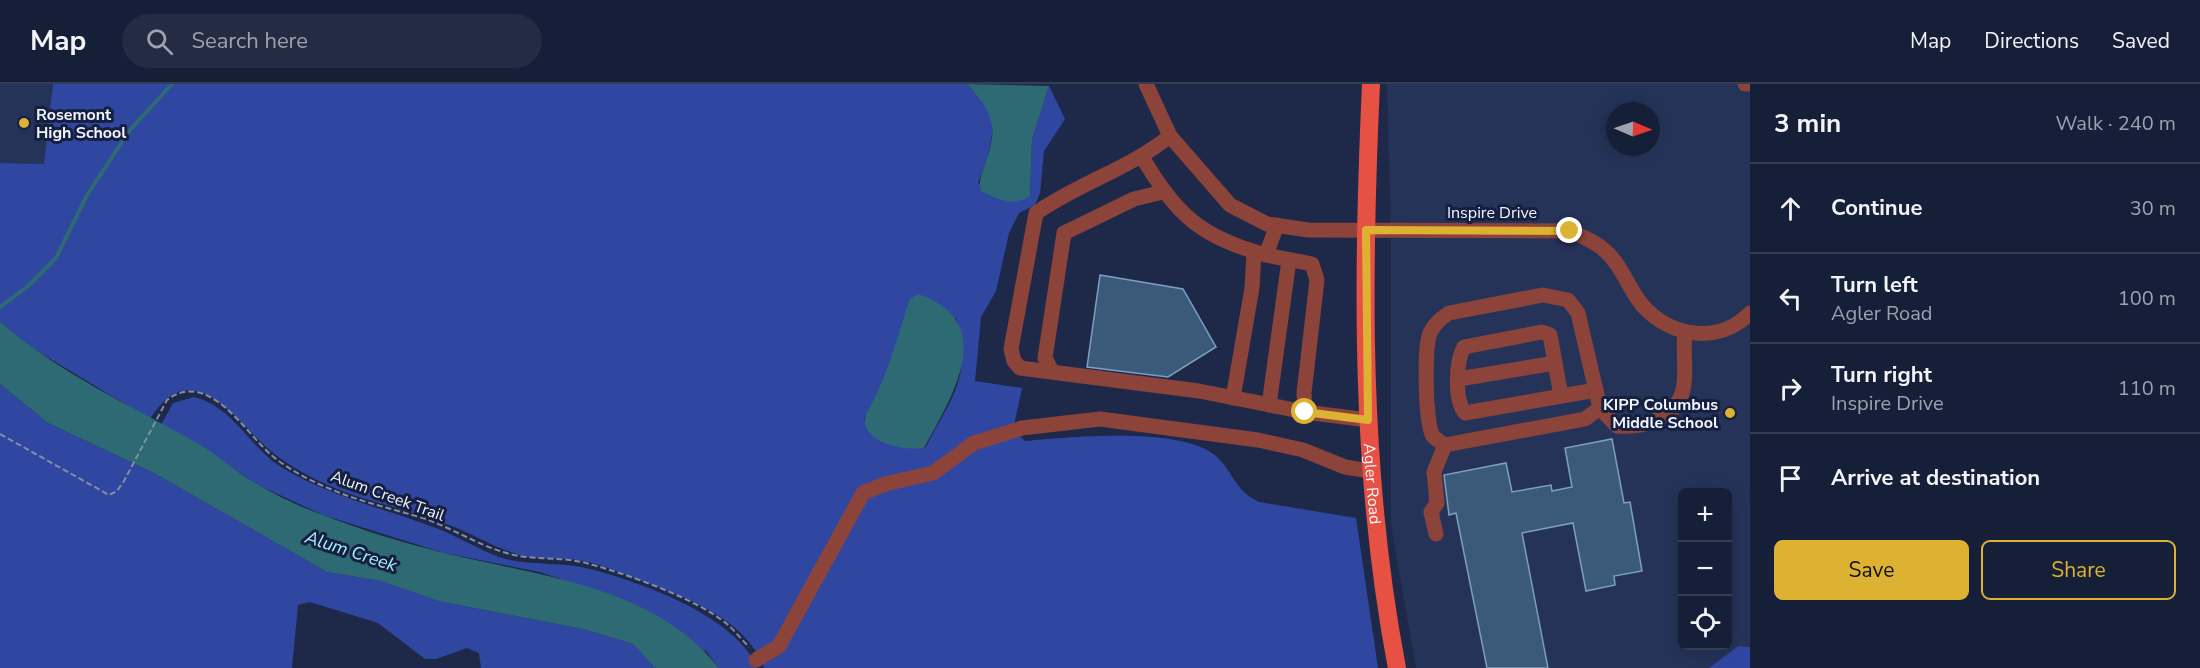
<!DOCTYPE html>
<meta charset="utf-8">
<style>
body{margin:0;font-family:"Nunito Sans",sans-serif;background:#232c43;color:#f1f3f6}
.controls{position:absolute;right:18px;bottom:18px;display:grid;overflow:hidden;border-radius:9px;box-shadow:0 3px 15px #0003}
.controls button{width:54px;height:54px;display:grid;place-items:center;padding:0;border:0;border-bottom:2px solid #353d53;background:#161f38;color:#f1f3f6;font:30px sans-serif}
.compass{position:absolute;left:1606px;top:18px;width:54px;height:54px;border-radius:50%;background:#161f38;box-shadow:0 3px 15px #0003;rotate:92deg}
.stop{position:absolute;width:18px;height:18px;margin:-14px;border:4px solid #ddb233;border-radius:50%;background:#fff}
.stop.end{background:#ddb233;border-color:#fff;box-shadow:0 2px 6px #0008}
.list{margin:0;padding:0;list-style:none}
h2{display:flex;justify-content:space-between;align-items:center;height:78px;margin:0;padding:0 24px;font-size:26px}
h2 small{font-size:20px;font-weight:400;color:#9ea2ae}
.list li{display:grid;grid-template-columns:39px 1fr auto;gap:18px;align-items:center;box-sizing:border-box;height:90px;padding:0 24px;border-top:2px solid #353d53}
.list b{display:block;font-size:22px;white-space:nowrap}
.list p{margin:0;font-size:20px;white-space:nowrap;color:#9ea2ae}
.list em{font-size:20px;font-style:normal;color:#9ea2ae}
.actions{display:flex;gap:12px;padding:18px 24px}
.actions a{flex:1;padding:14px 0;border:2px solid #ddb233;border-radius:9px;text-align:center;font-size:21px;color:#ddb233}
.actions .main{background:#ddb233;color:#111}
.icon{flex:none;width:33px;height:33px;fill:none;stroke:currentColor;stroke-width:2;stroke-linecap:round;stroke-linejoin:round}
.map{position:relative;flex:none;width:1750px;height:584px;overflow:hidden}
header{display:flex;align-items:center;gap:36px;box-sizing:border-box;height:84px;padding:0 30px;background:#161f38;border-bottom:2px solid #353d53}
header strong{font-size:28px}
nav{display:flex;gap:33px;margin-inline-start:auto;font-size:21px}
.search{width:420px;height:54px;background:#232c43;display:flex;align-items:center;gap:15px;box-sizing:border-box;padding:0 21px;border-radius:33px;color:#9ea2ae;font-size:22px}
main{display:flex}
aside{flex:1;background:#161f38}
.map>svg:first-child{display:block}
</style>
<header>
<strong>Map</strong>
<div class="search"><svg class="icon" aria-label="search" viewBox="0 0 24 24"><circle cx="10" cy="10" r="6"/><path d="M15 15l6 6"/></svg>Search here</div>
<nav><a>Map</a><a>Directions</a><a>Saved</a></nav>
</header>
<main>
<div class="map">
<svg width="1750" height="584" viewBox="0 0 1750 584">
<rect width="100%" height="100%" fill="#1e294a"/>
<g fill="#263359" fill-rule="evenodd">
<polygon points="0,0 53,0 44,81 0,79"/>
<path d="M 1387,0 L 1750,0 L 1750,563 L 1738,562 L 1709,584 L 1416,584 L 1391,441 L 1391,146 ZM 1615,27 L 1651,27 L 1651,63 L 1615,63 ZM 1682,408 L 1728,408 L 1728,562 L 1682,562 Z"/>
</g>
<g fill="#3047a2" fill-rule="evenodd">
<path d="M 53,0 L 967,0 C 973,7 981,14 986,21 C 1001,42 986,78 978,99 L 1030,112 L 1032,55 L 1049,2 L 1065,35 L 1044,67 L 1040,109 L 1035,121 L 1019,129 L 1009,149 L 996,207 L 981,233 L 975,297 L 1022,304 L 1013,346 L 1025,357 C 1069,353 1182,342 1216,372 C 1234,389 1235,407 1259,418 L 1356,434 L 1378,584 L 764,584 C 746,533 680,511 634,494 C 616,487 598,479 578,476 C 559,473 538,476 520,471 C 498,465 478,453 457,444 C 426,432 394,423 362,414 C 334,405 301,390 277,372 C 239,344 195,264 150,335 L 24,259 L 0,238 L 0,79 L 44,80 ZM 956,234 C 973,292 951,315 925,364 L 864,336 L 882,299 Z"/>
<polygon points="0,300 48,339 154,389 327,488 381,497 438,517 583,545 633,560 655,584 481,584 479,569 467,564 436,575 425,575 378,539 310,518 298,521 292,584 0,584"/>
<path d="M 194,313 C 234,323 249,363 281,383 C 329,412 382,424 433,443 C 456,451 477,465 499,473 C 528,483 560,477 590,485 C 640,498 737,532 757,584 L 719,584 L 707,568 L 587,504 L 540,488 L 444,469 L 323,431 L 258,401 L 198,360 L 161,341 L 173,319 Z"/>
<polygon points="1738,562 1750,563 1750,584 1709,584"/>
</g>
<g fill="#2d6a73">
<path d="M 967,0 L 1049,2 L 1032,55 L 1030,112 C 1013,123 997,115 981,107 C 978,97 982,90 985,80 C 999,42 993,28 967,0 Z"/>
<path d="M 918,210 C 1000,238 952,313 924,364 C 907,367 868,360 865,339 C 864,331 872,320 875,313 C 890,282 899,248 910,215 Z"/>
<path d="M 0,238 C 59,289 130,321 197,359 C 218,371 236,388 257,400 C 277,412 301,423 323,431 C 361,446 404,459 444,469 C 539,492 655,502 719,584 L 655,584 L 633,560 L 583,545 L 438,517 L 381,497 L 327,488 L 154,389 L 48,339 L 0,300 Z"/>
</g>
<g fill="none" stroke-linecap="round" stroke-linejoin="round">
<polyline stroke="#2d6a73" stroke-width="4" points="0,223 27,203 56,174 87,111 130,46 172,0"/>
</g>
<g fill="#3b5a79" stroke="#7e9fc1" stroke-width="1.5">
<polygon points="1100,191 1183,205 1216,263 1168,293 1087,283"/>
<polygon points="1612,355 1624,419 1630,418 1642,487 1614,492 1615,501 1586,507 1573,439 1522,449 1548,584 1487,584 1456,429 1449,431 1444,391 1506,379 1512,408 1551,401 1552,407 1572,403 1565,364"/>
</g>
<g fill="none" stroke-linecap="round" stroke-linejoin="round">
<path stroke="#858ca2" stroke-width="2" stroke-dasharray="6 3" stroke-linecap="butt" d="M 0,350 L 109,411 L 117,407 L 124,397 L 167,316 C 207,285 244,346 269,369 C 290,388 321,402 348,412 C 374,421 400,427 426,435 C 456,446 483,464 514,471 C 538,476 563,473 586,479 C 627,490 695,514 727,540 C 735,547 742,556 749,563"/>
<g stroke="#8b433a" stroke-width="15">
<path d="M 1146,0 L 1170,52 L 1230,121 L 1267,140 L 1308,146 L 1570,147 C 1581,152 1594,157 1603,165 C 1622,180 1628,205 1643,222 C 1671,253 1719,261 1750,229"/>
<polyline points="1745,0 1750,0"/>
<path d="M 1170,52 C 1129,85 1079,99 1036,129 L 1011,265 L 1014,277 L 1020,284 L 1199,307 L 1305,328 L 1368,336"/>
<path d="M 1142,73 C 1177,131 1200,153 1266,171"/>
<polyline points="1277,141 1266,171 1312,180 1317,196 1304,309 1305,328"/>
<polyline points="1052,287 1045,274 1064,149 1134,115 1163,108"/>
<polyline points="1459,295 1555,279"/>
<path d="M 1561,312 L 1550,251 L 1542,248 L 1464,263 C 1456,277 1454,316 1465,329 L 1596,306"/>
<polyline points="1233,314 1252,204 1254,168"/>
<polyline points="1269,321 1289,176"/>
<path d="M 1600,324 L 1585,335 L 1445,361 C 1441,358 1435,355 1433,352 C 1425,340 1424,263 1430,249 C 1434,240 1441,234 1449,229 L 1543,211 L 1568,216 L 1578,229 L 1600,324 L 1617,342 C 1646,344 1680,334 1684,300 C 1686,283 1683,266 1685,248"/>
<polyline points="1436,450 1431,428 1437,419 1434,388 1445,361"/>
<polyline points="756,576 779,562 863,409 885,400 933,389 974,359 1022,344 1100,335 1258,356 1303,366 1345,383 1370,387"/>
</g>
<path stroke="#e65143" stroke-width="18" id="s1" d="M 1371,0 C 1362,195 1360,392 1397,584"/>
</g>
<g fill="none" stroke-linecap="round" stroke-linejoin="round">
<polyline stroke="#ddb233" stroke-width="8" points="1305,328 1368,336 1366,146 1570,147"/>
</g>
<g fill="#ddb233" stroke="#151f3f" stroke-width="2">
<circle cx="24" cy="39" r="6"/>
<circle cx="1730" cy="329" r="6"/>
</g>
<g text-anchor="middle" stroke-width="6" stroke-linejoin="round" paint-order="stroke">
<g font-size="16" font-weight="bold" fill="#f1f5fe" stroke="#151f3f" text-anchor="start">
<text x="36" y="36">Rosemont<tspan x="36" dy="18">High School</tspan></text>
<text x="1718" y="326" text-anchor="end">KIPP Columbus<tspan x="1718" dy="18">Middle School</tspan></text>
</g>
<g font-size="16" fill="#f1f5fe" stroke="#151f3f">
<text x="1492" y="134">Inspire Drive</text>
<text dy="6" stroke="none"><textPath href="#s1" startOffset="400">Agler Road</textPath></text>
<text transform="translate(388 411) rotate(20)" y="6">Alum Creek Trail</text>
</g>
<g font-size="18" font-style="italic" fill="#a6f1fe" stroke="#151f3f">
<text transform="translate(351 467) rotate(18)" y="6">Alum Creek</text>
</g>
</g>
</svg>
<div class="controls">
<button>+</button>
<button>−</button>
<button><svg class="icon" aria-label="locate" viewBox="0 0 24 24"><circle cx="12" cy="12" r="6"/><path d="M12 2v4M12 18v4M2 12h4M18 12h4"/></svg></button>
</div>
<svg class="compass" viewBox="-18 -18 36 36"><path d="M0-13l5 13h-10z" fill="#e53935"/><path d="M0 13l5-13h-10z" fill="#9ea2ae"/></svg>
<div class="stop" style="left:1305px;top:328px"></div>
<div class="stop end" style="left:1570px;top:147px"></div>
</div>
<aside>
<h2>3 min<small>Walk · 240 m</small></h2>
<ul class="list">
<li><svg class="icon" aria-label="ahead" viewBox="0 0 24 24"><path d="M12 20V5M6 11l6-6 6 6"/></svg><div><b>Continue</b></div><em>30 m</em></li>
<li><svg class="icon" aria-label="left" viewBox="0 0 24 24"><path d="M17 20v-9H6M10 6l-5 5 5 5"/></svg><div><b>Turn left</b><p>Agler Road</p></div><em>100 m</em></li>
<li><svg class="icon" aria-label="right" viewBox="0 0 24 24"><path d="M7 20v-9h11M14 6l5 5-5 5"/></svg><div><b>Turn right</b><p>Inspire Drive</p></div><em>110 m</em></li>
<li><svg class="icon" aria-label="arrive" viewBox="0 0 24 24"><path d="M6 21V4h12l-3 4 3 4H6"/></svg><div><b>Arrive at destination</b></div></li>
</ul>
<div class="actions"><a class="main">Save</a><a>Share</a></div>
</aside>
</main>
